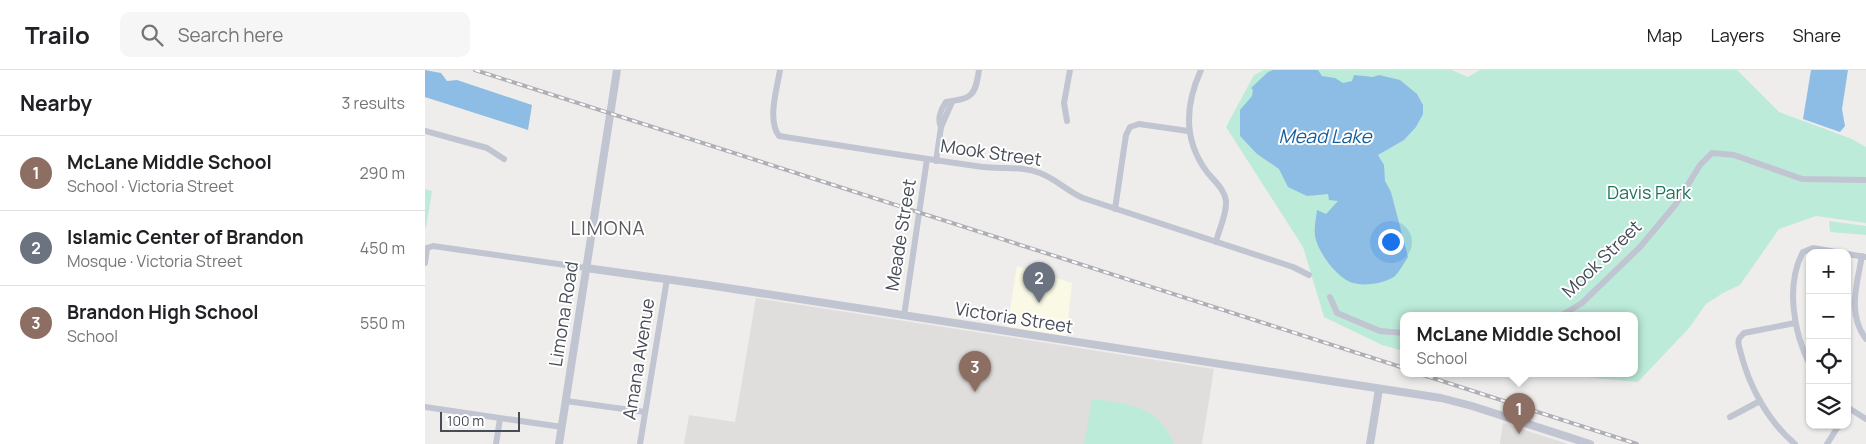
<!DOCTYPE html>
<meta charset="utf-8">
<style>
body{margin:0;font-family:Manrope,sans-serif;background:#f6f6f6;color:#202124}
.controls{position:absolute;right:15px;bottom:15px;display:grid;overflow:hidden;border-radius:10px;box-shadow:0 1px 4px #0004}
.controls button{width:45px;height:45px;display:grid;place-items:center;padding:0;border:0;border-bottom:1px solid #e0e0e0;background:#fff;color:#202124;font:25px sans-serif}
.scale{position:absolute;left:15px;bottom:12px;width:80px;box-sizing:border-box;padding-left:5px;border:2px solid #464b58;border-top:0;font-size:14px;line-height:18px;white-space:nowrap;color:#464b58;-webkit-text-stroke:4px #fff;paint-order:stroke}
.you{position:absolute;left:965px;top:171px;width:18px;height:18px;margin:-12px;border:4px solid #fff;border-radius:50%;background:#1a73e8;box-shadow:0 0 0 8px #1a73e833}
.badge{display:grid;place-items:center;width:32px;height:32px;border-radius:50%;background:#db2777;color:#fff;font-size:16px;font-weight:700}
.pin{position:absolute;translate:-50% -41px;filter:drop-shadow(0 1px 2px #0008)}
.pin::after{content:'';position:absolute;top:26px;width:18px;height:15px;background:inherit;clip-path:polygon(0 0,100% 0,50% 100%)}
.popup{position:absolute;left:975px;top:242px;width:238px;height:65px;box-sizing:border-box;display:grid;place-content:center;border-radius:10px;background:#fff;filter:drop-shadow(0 1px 4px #0005);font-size:16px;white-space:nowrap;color:#757577}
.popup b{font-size:19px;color:#202124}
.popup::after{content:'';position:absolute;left:50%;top:100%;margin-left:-10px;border:10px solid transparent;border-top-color:#fff}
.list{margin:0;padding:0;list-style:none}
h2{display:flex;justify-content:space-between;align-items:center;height:65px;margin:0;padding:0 20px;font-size:21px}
h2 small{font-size:16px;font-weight:400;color:#757577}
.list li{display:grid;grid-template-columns:32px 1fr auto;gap:15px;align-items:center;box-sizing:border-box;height:75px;padding:0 20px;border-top:1px solid #e0e0e0}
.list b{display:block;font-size:19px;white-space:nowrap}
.list p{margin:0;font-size:16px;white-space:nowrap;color:#757577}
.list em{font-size:16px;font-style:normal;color:#757577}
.icon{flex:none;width:28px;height:28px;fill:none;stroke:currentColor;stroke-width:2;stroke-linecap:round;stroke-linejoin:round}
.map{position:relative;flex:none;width:1441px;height:374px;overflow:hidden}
header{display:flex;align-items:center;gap:30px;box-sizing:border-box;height:70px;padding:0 25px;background:#fff;border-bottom:1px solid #e0e0e0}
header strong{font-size:24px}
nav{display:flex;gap:28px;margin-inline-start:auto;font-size:18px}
.search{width:350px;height:45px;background:#f6f6f6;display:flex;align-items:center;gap:12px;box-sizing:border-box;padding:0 18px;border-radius:10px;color:#757577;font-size:19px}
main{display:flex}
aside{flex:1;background:#fff}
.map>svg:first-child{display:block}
</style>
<header>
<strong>Trailo</strong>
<div class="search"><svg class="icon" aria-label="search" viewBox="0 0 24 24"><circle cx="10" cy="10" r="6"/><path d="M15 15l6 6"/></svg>Search here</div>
<nav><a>Map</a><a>Layers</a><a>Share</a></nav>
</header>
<main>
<aside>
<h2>Nearby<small>3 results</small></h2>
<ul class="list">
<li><span class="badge" style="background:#8d6e63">1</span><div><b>McLane Middle School</b><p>School · Victoria Street</p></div><em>290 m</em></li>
<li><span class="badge" style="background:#6b7280">2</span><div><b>Islamic Center of Brandon</b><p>Mosque · Victoria Street</p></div><em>450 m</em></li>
<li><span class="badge" style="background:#8d6e63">3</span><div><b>Brandon High School</b><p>School</p></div><em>550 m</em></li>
</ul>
</aside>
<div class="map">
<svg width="1441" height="374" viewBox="0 0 1441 374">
<rect width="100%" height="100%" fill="#efedec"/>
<polygon fill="#faf9e6" points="592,196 647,213 641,268 582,259"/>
<g fill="#e0dedd">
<polygon points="331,228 789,299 777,374 259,374 264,345 310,352"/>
<polygon points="1078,353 1143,374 1075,374"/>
</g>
<g fill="#bdebd9">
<polygon points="839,0 1027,0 1043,7 1055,0 1312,0 1354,42 1427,69 1441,77 1441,153 1391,146 1354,159 1315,215 1298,223 1281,234 1264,258 1213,312 1169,308 1139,303 1209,303 1209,245 979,245 979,281 957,275 899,247 878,177 801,57 829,5"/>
<polygon points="0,119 7,121 1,158 0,157"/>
<polygon points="1404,151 1441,156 1441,165 1405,162"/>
<path d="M 667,329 C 703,333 734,336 749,374 L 659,374 Z"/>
</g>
<g fill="#8dbde5">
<polygon points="0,0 16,3 22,11 32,10 107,35 103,60 0,27"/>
<path d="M 848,0 L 893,0 L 897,6 L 910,8 L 918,13 L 927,11 L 929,5 L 948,7 L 954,5 L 975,10 L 992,24 L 998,35 L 998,44 L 991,57 L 979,70 L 953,85 L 959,95 L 960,111 L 966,122 L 983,187 C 979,193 975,201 970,206 C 959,214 937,217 925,212 C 911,206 895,184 891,170 C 888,161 891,149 892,140 L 901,144 L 913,131 L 904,130 L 903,124 L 882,126 L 863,117 L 854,99 L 832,84 L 815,66 L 815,40 L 827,26 L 828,20 L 826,18 L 843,2 Z"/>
<polygon points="1386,0 1423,0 1417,39 1420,56 1415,62 1378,49"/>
</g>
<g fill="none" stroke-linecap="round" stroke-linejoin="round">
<g stroke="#c1c5d1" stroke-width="6">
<path d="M 355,0 C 352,19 342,50 354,66 C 419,76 485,87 551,96 C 572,100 595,95 615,103 C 631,109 642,121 658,128 L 868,197 L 884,205"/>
<path d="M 776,0 C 760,35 758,70 782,102 C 789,111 799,118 801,131 C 802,144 794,159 791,172"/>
<polyline points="642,51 639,33 645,0"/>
<path d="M 516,57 C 512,49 516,39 521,32 C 547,28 550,27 554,0"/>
<polyline points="0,61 62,78 79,89"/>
<polyline points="511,91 516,57 527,32"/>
<polyline points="690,139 701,65 705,57 714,54 763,61"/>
<polyline points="2,178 8,176 161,198"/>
<polyline points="1422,184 1441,187"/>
<path d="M 1437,186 C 1432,213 1422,245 1441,269"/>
<polyline points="0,193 2,178"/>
<polyline points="905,227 912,243 955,261 979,263"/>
<polyline points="1137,245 1157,233 1215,177 1251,134 1275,95 1287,83 1309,85 1377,109 1441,110"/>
<polyline points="479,246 502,89"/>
<path d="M 1385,295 C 1369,264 1360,215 1378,182 L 1388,178 L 1417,183"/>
<polyline points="141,331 220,342"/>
<polyline points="0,337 137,357"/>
<polyline points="1422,337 1441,349"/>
<polyline points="1305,347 1335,331"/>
<polyline points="71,374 75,349"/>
<polyline points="215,374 242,209"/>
<path d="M 1370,374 C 1343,351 1325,318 1316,284 C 1315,279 1312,273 1314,269 C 1315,267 1318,264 1319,263 L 1370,253"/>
<polyline points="1402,374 1414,355"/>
</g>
<g stroke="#c1c5d1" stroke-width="8">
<polyline points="161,198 283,215 1016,328 1047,336 1165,374"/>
<polyline points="134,374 192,0"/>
<polyline points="945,374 954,319"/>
</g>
<defs>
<g id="rail">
<polyline points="50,0 979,298"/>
<polyline points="992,303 1212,374"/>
</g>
</defs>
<use href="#rail" stroke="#afb0b6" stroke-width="4"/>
<use href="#rail" stroke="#fff" stroke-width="2" stroke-dasharray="5.5" stroke-linecap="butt"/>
</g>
<g text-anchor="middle" stroke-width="4" stroke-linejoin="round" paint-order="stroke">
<g font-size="18" fill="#464b58" stroke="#fff">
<text transform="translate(566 83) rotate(8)" y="6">Mook Street</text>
<text transform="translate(476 165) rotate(-81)" y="6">Meade Street</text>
<text transform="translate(1177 189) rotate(-44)" y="6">Mook Street</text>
<text transform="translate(139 244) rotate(-81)" y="6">Limona Road</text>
<text transform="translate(589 248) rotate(9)" y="6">Victoria Street</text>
<text transform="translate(214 289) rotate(-81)" y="6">Amana Avenue</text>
</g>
<g font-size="18" fill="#1d745d" stroke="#fff">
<text x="1224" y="129">Davis Park</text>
</g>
<g font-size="19" font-style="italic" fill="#165f9b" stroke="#fff">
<text x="900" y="73">Mead Lake</text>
</g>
<g font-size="19" letter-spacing="1" fill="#5a5b61" stroke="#fff">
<text x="183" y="165">LIMONA</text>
</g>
</g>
</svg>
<div class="controls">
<button>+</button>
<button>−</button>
<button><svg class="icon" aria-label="locate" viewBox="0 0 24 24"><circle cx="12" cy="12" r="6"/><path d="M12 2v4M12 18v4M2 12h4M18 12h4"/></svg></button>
<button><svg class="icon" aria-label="layers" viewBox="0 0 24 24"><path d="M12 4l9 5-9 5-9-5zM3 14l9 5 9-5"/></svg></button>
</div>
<div class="scale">100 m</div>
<div class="you"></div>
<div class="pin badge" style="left:1094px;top:364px;background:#8d6e63">1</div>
<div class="popup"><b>McLane Middle School</b>School</div>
<div class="pin badge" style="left:614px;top:233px;background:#6b7280">2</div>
<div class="pin badge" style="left:550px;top:322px;background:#8d6e63">3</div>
</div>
</main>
